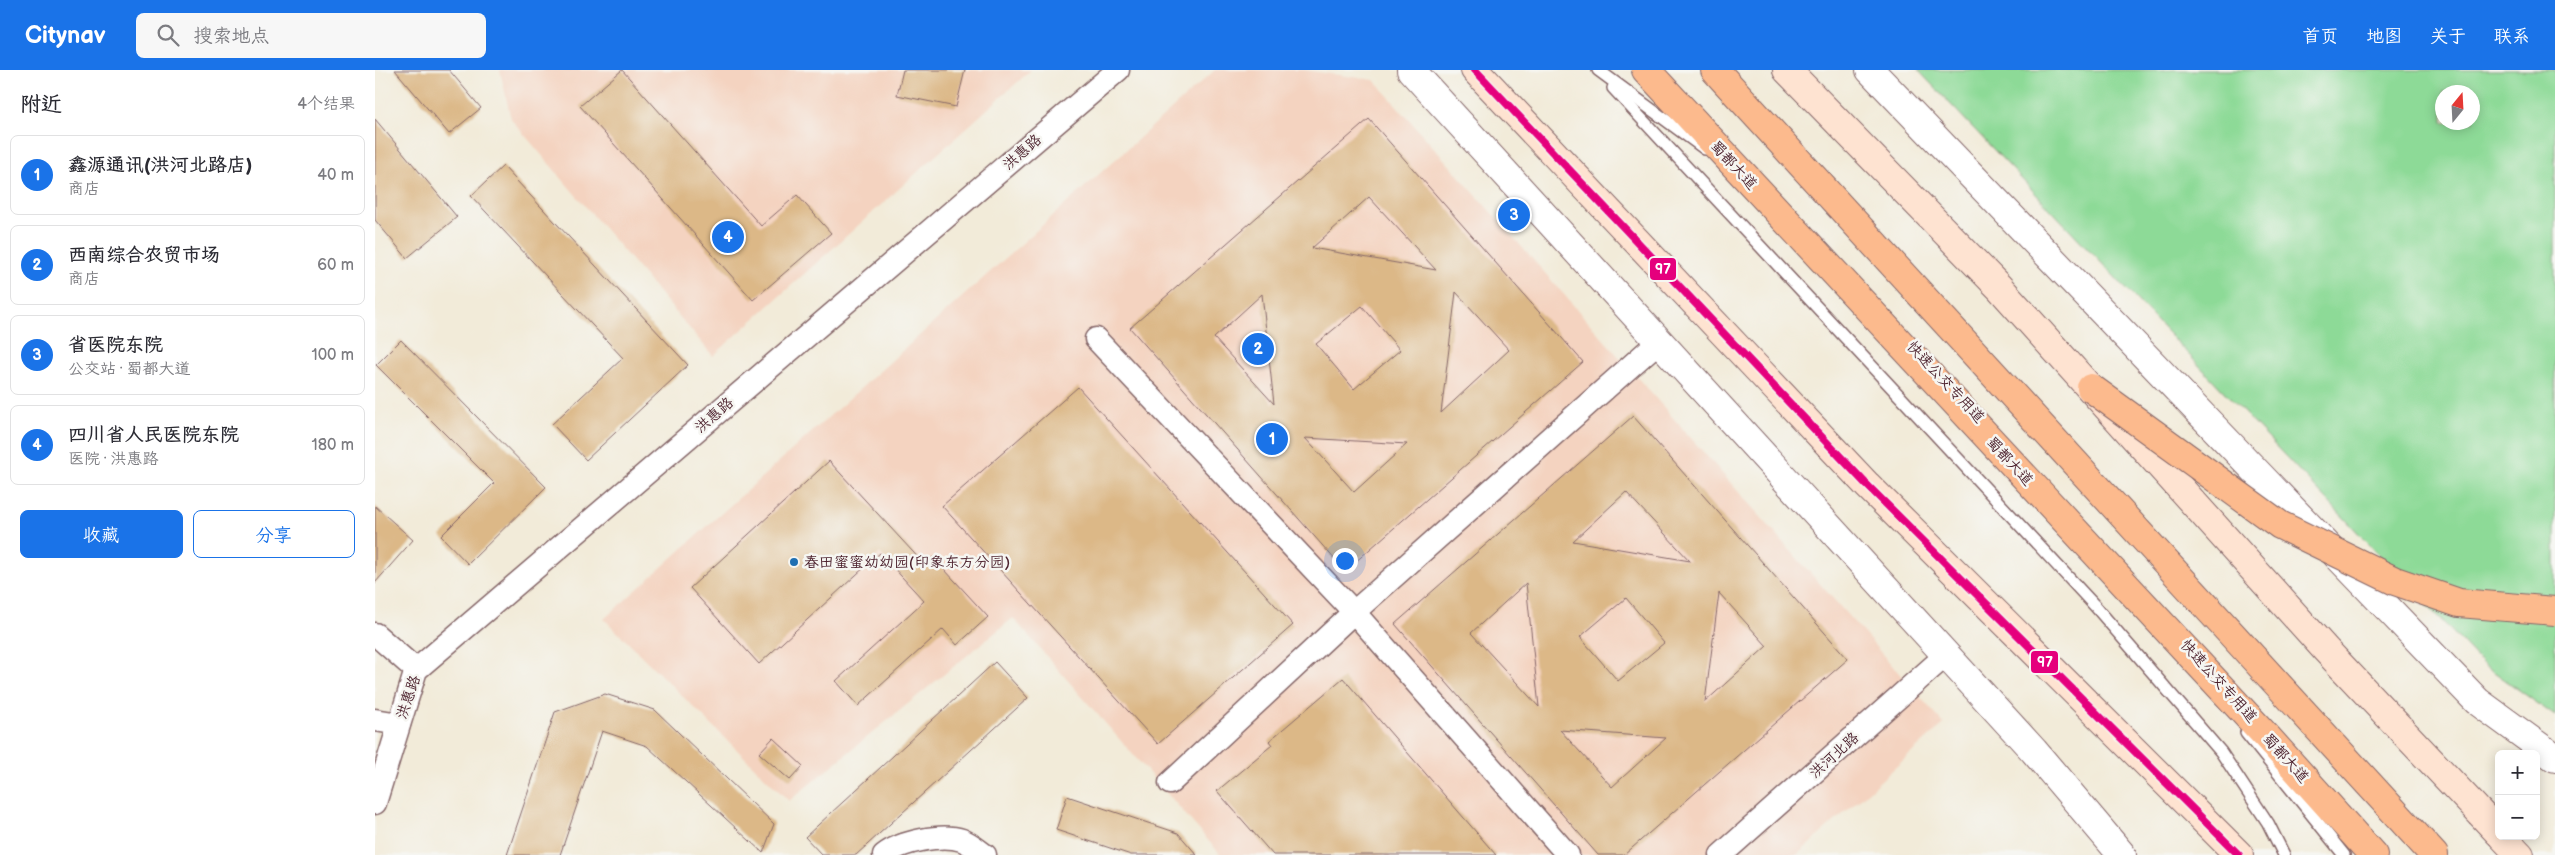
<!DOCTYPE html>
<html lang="zh">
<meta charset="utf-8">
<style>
body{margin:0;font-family:"Balsamiq Sans","LXGW WenKai TC",sans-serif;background:#f7f7f7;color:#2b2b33}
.controls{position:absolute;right:15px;bottom:15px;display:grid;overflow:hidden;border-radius:8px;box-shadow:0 2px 12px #0003}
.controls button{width:45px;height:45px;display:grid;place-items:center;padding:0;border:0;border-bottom:1px solid #e1e1e2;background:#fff;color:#2b2b33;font:25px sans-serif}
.compass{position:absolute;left:2060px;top:15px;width:45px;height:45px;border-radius:50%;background:#fff;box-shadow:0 2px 12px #0003;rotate:18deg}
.you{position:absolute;left:969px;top:490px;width:18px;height:18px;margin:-12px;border:4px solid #fff;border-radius:50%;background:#1a73e8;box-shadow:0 0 0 8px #1a73e833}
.badge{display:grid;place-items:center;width:32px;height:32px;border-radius:50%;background:#1a73e8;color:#fff;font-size:16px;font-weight:700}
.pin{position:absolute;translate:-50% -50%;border:2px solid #fff;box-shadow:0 1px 5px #0006}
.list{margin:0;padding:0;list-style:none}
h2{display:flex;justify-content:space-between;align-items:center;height:65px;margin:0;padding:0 20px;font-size:21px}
h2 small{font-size:16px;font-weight:400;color:#7c7c81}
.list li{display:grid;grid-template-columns:32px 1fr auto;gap:15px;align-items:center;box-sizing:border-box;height:80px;margin:0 10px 10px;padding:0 10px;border:1px solid #e1e1e2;border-radius:8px}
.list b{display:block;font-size:19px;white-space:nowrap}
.list p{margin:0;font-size:16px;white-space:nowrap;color:#7c7c81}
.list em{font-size:16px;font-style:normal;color:#7c7c81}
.actions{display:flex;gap:10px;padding:15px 20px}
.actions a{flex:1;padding:11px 0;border:1px solid #1a73e8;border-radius:8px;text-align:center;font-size:18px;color:#1a73e8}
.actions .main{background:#1a73e8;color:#fff}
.icon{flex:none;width:28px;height:28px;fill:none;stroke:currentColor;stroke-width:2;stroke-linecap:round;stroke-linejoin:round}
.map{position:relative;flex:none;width:2180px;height:785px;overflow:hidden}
header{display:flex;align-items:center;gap:30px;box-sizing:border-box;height:70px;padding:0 25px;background:#1a73e8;color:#fff}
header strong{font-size:24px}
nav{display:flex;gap:28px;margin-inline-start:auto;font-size:18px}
.search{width:350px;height:45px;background:#f7f7f7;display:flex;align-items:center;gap:12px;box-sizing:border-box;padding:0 18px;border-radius:8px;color:#7c7c81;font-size:19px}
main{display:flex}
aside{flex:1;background:#fff}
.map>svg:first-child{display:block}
</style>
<header>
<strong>Citynav</strong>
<div class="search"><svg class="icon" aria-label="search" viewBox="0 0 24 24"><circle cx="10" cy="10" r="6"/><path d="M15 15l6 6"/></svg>搜索地点</div>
<nav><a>首页</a><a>地图</a><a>关于</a><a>联系</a></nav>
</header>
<main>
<aside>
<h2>附近<small>4个结果</small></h2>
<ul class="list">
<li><span class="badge">1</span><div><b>鑫源通讯(洪河北路店)</b><p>商店</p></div><em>40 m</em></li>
<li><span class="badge">2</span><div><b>西南综合农贸市场</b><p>商店</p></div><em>60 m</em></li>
<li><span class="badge">3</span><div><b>省医院东院</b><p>公交站 · 蜀都大道</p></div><em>100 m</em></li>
<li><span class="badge">4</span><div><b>四川省人民医院东院</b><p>医院 · 洪惠路</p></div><em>180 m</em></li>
</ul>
<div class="actions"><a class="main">收藏</a><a>分享</a></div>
</aside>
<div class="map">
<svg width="2180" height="785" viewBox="0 0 2180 785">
<rect width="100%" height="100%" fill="#f6f6f2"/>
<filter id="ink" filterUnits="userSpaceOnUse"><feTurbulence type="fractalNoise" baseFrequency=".02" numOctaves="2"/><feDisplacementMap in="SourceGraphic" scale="10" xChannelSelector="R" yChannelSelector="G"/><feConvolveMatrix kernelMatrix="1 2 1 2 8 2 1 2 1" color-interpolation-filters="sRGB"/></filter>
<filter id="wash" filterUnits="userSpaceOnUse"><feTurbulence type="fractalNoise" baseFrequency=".0096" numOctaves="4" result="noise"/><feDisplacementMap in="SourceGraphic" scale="20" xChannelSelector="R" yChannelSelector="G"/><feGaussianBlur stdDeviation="1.12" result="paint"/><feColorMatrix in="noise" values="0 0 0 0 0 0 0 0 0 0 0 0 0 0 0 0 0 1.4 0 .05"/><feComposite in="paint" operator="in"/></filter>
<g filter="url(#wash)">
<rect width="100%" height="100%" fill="#f2ebd9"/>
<g fill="#f4d3c0">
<polygon points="125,0 656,0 338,286 136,49"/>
<polygon points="840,0 929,0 999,10 1569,654 1422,785 846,785 638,548 414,731 229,549"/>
</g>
<path fill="#8dda97" stroke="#6c7c61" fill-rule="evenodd" d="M 1543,0 L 2180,0 L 2180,646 L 2108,594 ZM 2068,22 L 2098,22 L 2098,52 L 2068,52 Z"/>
<g id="blocks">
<g fill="#dcb887" fill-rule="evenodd">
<polygon points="20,0 74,0 106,38 74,64"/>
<polygon points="247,0 386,156 422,125 456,163 378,230 205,36"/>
<polygon points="528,0 590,0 581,37 522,25"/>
<polygon points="0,49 82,147 32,188 0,150"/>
<path d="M 994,49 L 1208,292 L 970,501 L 755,258 ZM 994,127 L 1061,200 L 937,178 ZM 1081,222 L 1134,280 L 1066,343 ZM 887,224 L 899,334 L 839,268 ZM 987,236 L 1025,280 L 979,319 L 941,274 ZM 930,368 L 1032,374 L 979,422 Z"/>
<polygon points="128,96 313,295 211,390 177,354 248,288 96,126"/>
<polygon points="26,270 171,417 93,494 66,466 119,413 1,295"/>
<polygon points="703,317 918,555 783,674 567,436"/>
<path d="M 1258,346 L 1473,589 L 1249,785 L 1223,785 L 1020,554 ZM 1251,422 L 1315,491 L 1198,471 ZM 1151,513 L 1164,637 L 1096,563 ZM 1344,523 L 1392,576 L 1330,632 ZM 1251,528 L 1289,573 L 1243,611 L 1205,567 ZM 1185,660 L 1291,668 L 1237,717 Z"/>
<polygon points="454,391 550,495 558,487 613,547 582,575 568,559 483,636 461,611 549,531 505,483 384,594 315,518"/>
<polygon points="0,436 38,470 0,513"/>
<polygon points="620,592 653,628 481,785 447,785 430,767"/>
<polygon points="968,608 1121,785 898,785 842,721 897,675 894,671"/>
<polygon points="230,624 280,640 399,754 388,783 272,676 227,661 185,785 132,785 180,642"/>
<polygon points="398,668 428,696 415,710 384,683"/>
<polygon points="692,726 803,763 822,785 756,785 681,760"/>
</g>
</g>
</g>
<g filter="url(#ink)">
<use href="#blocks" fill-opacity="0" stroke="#856668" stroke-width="1"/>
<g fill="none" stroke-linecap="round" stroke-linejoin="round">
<defs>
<g id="service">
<polyline points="1223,0 1330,79"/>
<polyline points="1238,18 1720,536 1846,682 1893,753 1909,785"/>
<polyline points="1871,663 1969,785"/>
</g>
<g id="minor">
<polyline points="721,269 979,542 1193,785"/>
<polyline points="0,564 41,600"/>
<polyline points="0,650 24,654"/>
<polyline points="795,713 979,542 1284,271"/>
<polyline points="0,733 41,600 743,0"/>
<path d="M 509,785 C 525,772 567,763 587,770 C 595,773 603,780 610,785"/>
<polyline points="1346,785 1571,585"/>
</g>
<g id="tertiary">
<polyline points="1036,0 1659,681 1747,785"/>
<polyline points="1495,0 2102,631 2180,688"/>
</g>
<g id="secondary">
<polyline points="1100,0 1492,415 1864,785"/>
<polyline points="1412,0 1624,217 1951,580 2124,763"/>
<polyline points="2127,766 2145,785"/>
</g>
<g id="trunk">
<polyline points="1271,0 1892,667 1998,785"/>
<polyline points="1340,0 2059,785"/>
</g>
</defs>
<use href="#service" stroke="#856668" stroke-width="14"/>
<use href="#minor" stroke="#856668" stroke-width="25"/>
<use href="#tertiary" stroke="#856668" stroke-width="30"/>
<use href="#secondary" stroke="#856668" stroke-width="30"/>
<use href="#trunk" stroke="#856668" stroke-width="30"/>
<use href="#service" stroke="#fff" stroke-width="11"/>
<use href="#minor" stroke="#fff" stroke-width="22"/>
<use href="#tertiary" stroke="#fff" stroke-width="28"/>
<use href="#secondary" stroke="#fee3d1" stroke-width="28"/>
<use href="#trunk" stroke="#fcba8d" stroke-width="28"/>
<defs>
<polyline id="primary-bridge" points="1716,318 1905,455 2020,511 2084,533 2180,541"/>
</defs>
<use href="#primary-bridge" stroke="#856668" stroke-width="30" stroke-linecap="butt"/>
<use href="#primary-bridge" stroke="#fcba8d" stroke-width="28"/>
<defs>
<polyline id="bus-1" points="1100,0 1492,415 1864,785"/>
</defs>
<use href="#bus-1" stroke="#f6f6f2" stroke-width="11"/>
<use href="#bus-1" stroke="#e5007d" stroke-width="8"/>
</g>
</g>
<circle fill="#1f6fb2" stroke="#f6f6f2" stroke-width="2" cx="419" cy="492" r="5"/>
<g text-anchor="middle" stroke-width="5" stroke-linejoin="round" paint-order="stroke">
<g font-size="15" fill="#4a1f2b" stroke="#f6f6f2">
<text transform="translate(647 82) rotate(-41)" y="5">洪惠路</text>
<text transform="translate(1359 95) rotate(47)" y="5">蜀都大道</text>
<text transform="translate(1571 312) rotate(47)" y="5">快速公交专用道</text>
<text transform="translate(339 345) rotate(-41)" y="5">洪惠路</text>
<text transform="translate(1635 391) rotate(47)" y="5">蜀都大道</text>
<text transform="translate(1844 611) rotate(48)" y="5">快速公交专用道</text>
<text transform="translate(33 627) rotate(-71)" y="5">洪惠路</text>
<text transform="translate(1459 685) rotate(-42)" y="5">洪河北路</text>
<text transform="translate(1911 688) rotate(48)" y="5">蜀都大道</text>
</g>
<g font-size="15" fill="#4a1f2b" stroke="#f6f6f2" text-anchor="start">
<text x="429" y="497">春田蜜蜜幼幼园(印象东方分园)</text>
</g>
</g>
<g stroke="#f6f6f2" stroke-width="2">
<rect x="1274" y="187" width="28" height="24" rx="5" fill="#e5007d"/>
<rect x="1655" y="580" width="29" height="24" rx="5" fill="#e5007d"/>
</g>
<g font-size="14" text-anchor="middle" font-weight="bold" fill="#fff">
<text x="1288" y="204">97</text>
<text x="1670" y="597">97</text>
</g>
</svg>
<div class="controls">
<button>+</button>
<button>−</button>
</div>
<svg class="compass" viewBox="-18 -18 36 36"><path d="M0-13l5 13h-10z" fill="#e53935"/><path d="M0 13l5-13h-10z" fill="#7c7c81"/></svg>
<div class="you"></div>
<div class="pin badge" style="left:897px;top:369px">1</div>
<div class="pin badge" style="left:883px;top:279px">2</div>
<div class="pin badge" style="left:1139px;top:145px">3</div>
<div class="pin badge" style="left:353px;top:167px">4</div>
</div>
</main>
